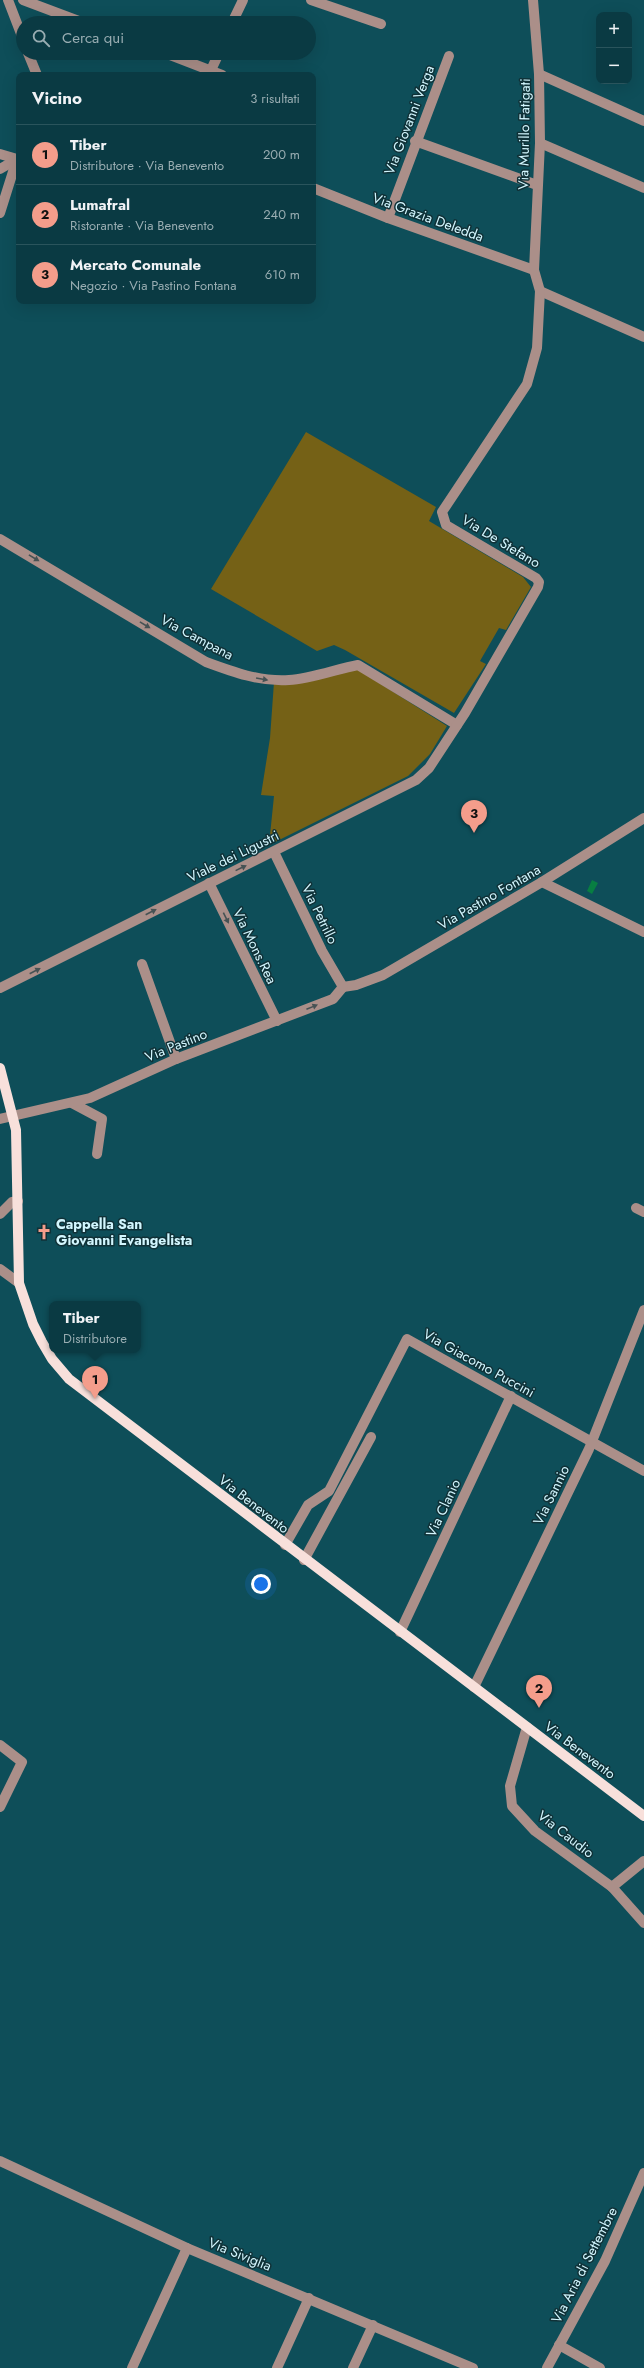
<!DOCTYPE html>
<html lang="it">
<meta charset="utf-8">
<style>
body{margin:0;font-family:Jost,sans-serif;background:#18454e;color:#f1f3f6}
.controls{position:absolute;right:12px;top:12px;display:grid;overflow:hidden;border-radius:8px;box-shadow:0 4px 16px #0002}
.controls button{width:36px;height:36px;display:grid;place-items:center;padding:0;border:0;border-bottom:1px solid #2a545c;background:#0a3a43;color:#f1f3f6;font:20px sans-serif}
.you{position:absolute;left:261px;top:1584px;width:14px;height:14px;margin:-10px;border:3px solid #fff;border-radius:50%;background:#1a73e8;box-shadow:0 0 0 6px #1a73e833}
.badge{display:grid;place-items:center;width:26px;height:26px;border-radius:50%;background:#f49d8b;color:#111;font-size:13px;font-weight:700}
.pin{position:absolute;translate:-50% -33px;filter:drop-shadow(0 1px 2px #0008)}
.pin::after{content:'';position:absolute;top:21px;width:14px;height:12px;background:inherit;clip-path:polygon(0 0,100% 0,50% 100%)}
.popup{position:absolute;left:49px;top:1301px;width:92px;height:52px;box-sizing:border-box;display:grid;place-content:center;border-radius:8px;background:#0a3a43;filter:drop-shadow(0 1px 3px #0005);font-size:13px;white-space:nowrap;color:#99adb2}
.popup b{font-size:15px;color:#f1f3f6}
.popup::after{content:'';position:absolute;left:50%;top:100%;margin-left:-8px;border:8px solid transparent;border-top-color:#0a3a43}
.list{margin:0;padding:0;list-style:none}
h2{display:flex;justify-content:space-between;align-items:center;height:52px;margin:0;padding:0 16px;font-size:17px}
h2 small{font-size:13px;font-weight:400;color:#99adb2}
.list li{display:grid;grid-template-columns:26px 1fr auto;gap:12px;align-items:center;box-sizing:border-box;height:60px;padding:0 16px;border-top:1px solid #2a545c}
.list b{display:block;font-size:15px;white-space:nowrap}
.list p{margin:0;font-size:13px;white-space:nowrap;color:#99adb2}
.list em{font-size:13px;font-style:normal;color:#99adb2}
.icon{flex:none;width:22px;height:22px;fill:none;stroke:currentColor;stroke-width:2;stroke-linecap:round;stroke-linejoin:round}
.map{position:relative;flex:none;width:644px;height:2368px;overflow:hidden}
.search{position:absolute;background:#0a3a43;box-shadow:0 4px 16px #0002;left:16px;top:16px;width:300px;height:44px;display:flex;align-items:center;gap:10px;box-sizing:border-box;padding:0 14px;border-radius:22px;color:#99adb2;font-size:15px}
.panel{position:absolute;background:#0a3a43;box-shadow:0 4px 16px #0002;left:16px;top:72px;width:300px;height:232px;border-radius:8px}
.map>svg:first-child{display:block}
</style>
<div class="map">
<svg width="644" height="2368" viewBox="0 0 644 2368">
<rect width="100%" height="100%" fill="#0e4e59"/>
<g fill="#756116">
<polygon points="306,432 436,507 429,521 523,577 531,587 506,630 499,628 480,661 486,664 454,713 345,650 334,645 317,651 211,589"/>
<polygon points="357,669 447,726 430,754 408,776 269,845 274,796 261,795 270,738 274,682"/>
</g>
<polygon fill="#087e42" points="592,880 598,883 592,894 587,891"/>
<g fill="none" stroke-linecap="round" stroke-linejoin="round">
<g stroke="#ab8f89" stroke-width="10">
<polyline points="8,0 23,39"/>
<polyline points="23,0 84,23"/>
<polyline points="311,0 381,24"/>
<polyline points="232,23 243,0"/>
<polyline points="28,53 37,75"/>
<polyline points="165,53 222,75"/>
<polyline points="211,70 219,53"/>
<polyline points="539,74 644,121"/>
<polyline points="415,141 537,185"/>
<polyline points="540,143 644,188"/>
<polyline points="0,154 17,159"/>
<polyline points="0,169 19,158"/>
<polyline points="313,188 388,218 534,270"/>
<polyline points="0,213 17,159"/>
<polyline points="388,218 449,56"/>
<polyline points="540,291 644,337"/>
<path d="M 0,539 L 206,662 C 233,672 260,682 289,680 C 310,679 337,669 358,665 L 457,725"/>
<polyline points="274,852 322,951 343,987"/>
<polyline points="542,882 644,932"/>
<polyline points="209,883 277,1021"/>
<polyline points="142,964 176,1059"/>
<polyline points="343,987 356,985 383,975 542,882 644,818"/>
<polyline points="0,988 416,780 429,768 465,713 538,587 539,582 536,578 446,525 442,512 527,384 537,348 540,291 534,270 540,143 539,74 533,0"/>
<polyline points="72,1103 102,1119 97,1154"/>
<polyline points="0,1119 90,1098 176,1059 333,999 343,987"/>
<polyline points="636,1208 644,1212"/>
<polyline points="0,1214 12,1202 18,1201"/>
<polyline points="0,1269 19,1283"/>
<polyline points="285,1545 308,1505 329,1491 407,1339 644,1471"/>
<polyline points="304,1560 371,1437"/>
<polyline points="400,1632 511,1396"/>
<polyline points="474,1687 589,1449 644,1310"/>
<polyline points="527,1727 510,1786 512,1806 535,1831 612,1887 644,1923"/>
<polyline points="0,1745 22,1762 0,1807"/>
<polyline points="612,1887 644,1861"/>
<polyline points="0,2161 187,2248 473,2368"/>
<polyline points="559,2345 600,2368"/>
<polyline points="132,2368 187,2248"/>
<polyline points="277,2368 309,2298"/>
<polyline points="353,2368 373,2325"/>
<polyline points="547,2368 605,2261 644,2173"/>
</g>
<polyline stroke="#f8e0db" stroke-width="10" points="0,1068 16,1130 19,1283 33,1324 42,1342 52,1359 69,1379 644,1816"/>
</g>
<defs><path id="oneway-solid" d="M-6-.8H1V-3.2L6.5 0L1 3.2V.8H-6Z"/></defs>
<g fill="#465254">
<use href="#oneway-solid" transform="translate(34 558) rotate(31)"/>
<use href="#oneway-solid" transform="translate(145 625) rotate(31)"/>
<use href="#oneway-solid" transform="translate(262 679) rotate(10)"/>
<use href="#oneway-solid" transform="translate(241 868) rotate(-26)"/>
<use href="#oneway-solid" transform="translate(151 912) rotate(-27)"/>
<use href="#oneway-solid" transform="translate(226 918) rotate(64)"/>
<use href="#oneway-solid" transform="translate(35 971) rotate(-27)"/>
<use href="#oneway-solid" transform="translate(312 1007) rotate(-22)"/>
</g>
<defs>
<symbol id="church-bare" viewBox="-9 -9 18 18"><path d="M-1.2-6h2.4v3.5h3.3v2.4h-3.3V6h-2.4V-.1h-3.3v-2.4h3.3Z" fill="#f49d8b" stroke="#103137" stroke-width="2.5" paint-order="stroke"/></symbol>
</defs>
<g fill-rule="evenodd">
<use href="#church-bare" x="33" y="1221" width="22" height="22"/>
</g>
<g text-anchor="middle" stroke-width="3" stroke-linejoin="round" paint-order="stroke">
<g font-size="14" fill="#d2f6fe" stroke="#103137">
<text transform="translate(409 120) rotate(-69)" y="5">Via Giovanni Verga</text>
<text transform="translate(524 134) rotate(-89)" y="5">Via Murillo Fatigati</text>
<text transform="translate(428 217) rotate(20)" y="5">Via Grazia Deledda</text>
<text transform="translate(501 541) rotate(31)" y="5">Via De Stefano</text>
<text transform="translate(197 637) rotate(28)" y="5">Via Campana</text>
<text transform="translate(233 856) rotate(-26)" y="5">Viale dei Ligustri</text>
<text transform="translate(489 897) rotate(-30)" y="5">Via Pastino Fontana</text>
<text transform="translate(320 914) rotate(64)" y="5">Via Petrillo</text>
<text transform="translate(255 946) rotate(64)" y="5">Via Mons.Rea</text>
<text transform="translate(176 1045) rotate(-22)" y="5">Via Pastino</text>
<text transform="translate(479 1363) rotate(29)" y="5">Via Giacomo Puccini</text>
<text transform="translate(551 1495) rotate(-64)" y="5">Via Sannio</text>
<text transform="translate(254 1504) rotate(38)" y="5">Via Benevento</text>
<text transform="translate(443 1508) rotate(-65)" y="5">Via Clanio</text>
<text transform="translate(580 1750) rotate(37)" y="5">Via Benevento</text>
<text transform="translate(566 1834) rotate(38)" y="5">Via Caudio</text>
<text transform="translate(240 2254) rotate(22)" y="5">Via Siviglia</text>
<text transform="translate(584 2265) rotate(-63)" y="5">Via Aria di Settembre</text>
</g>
<g font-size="14" font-weight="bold" fill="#d2f6fe" stroke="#103137" text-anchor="start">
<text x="56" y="1229">Cappella San<tspan x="56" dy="16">Giovanni Evangelista</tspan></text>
</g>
</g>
</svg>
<div class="controls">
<button>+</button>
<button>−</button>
</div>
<div class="you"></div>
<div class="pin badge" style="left:95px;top:1399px">1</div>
<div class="popup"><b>Tiber</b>Distributore</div>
<div class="pin badge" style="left:539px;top:1708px">2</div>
<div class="pin badge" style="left:474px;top:833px">3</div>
<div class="search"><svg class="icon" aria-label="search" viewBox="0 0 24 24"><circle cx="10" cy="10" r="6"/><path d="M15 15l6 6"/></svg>Cerca qui</div>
<section class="panel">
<h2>Vicino<small>3 risultati</small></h2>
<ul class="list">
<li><span class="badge">1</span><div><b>Tiber</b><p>Distributore · Via Benevento</p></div><em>200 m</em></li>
<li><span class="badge">2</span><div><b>Lumafral</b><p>Ristorante · Via Benevento</p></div><em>240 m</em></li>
<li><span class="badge">3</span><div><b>Mercato Comunale</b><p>Negozio · Via Pastino Fontana</p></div><em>610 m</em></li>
</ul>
</section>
</div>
